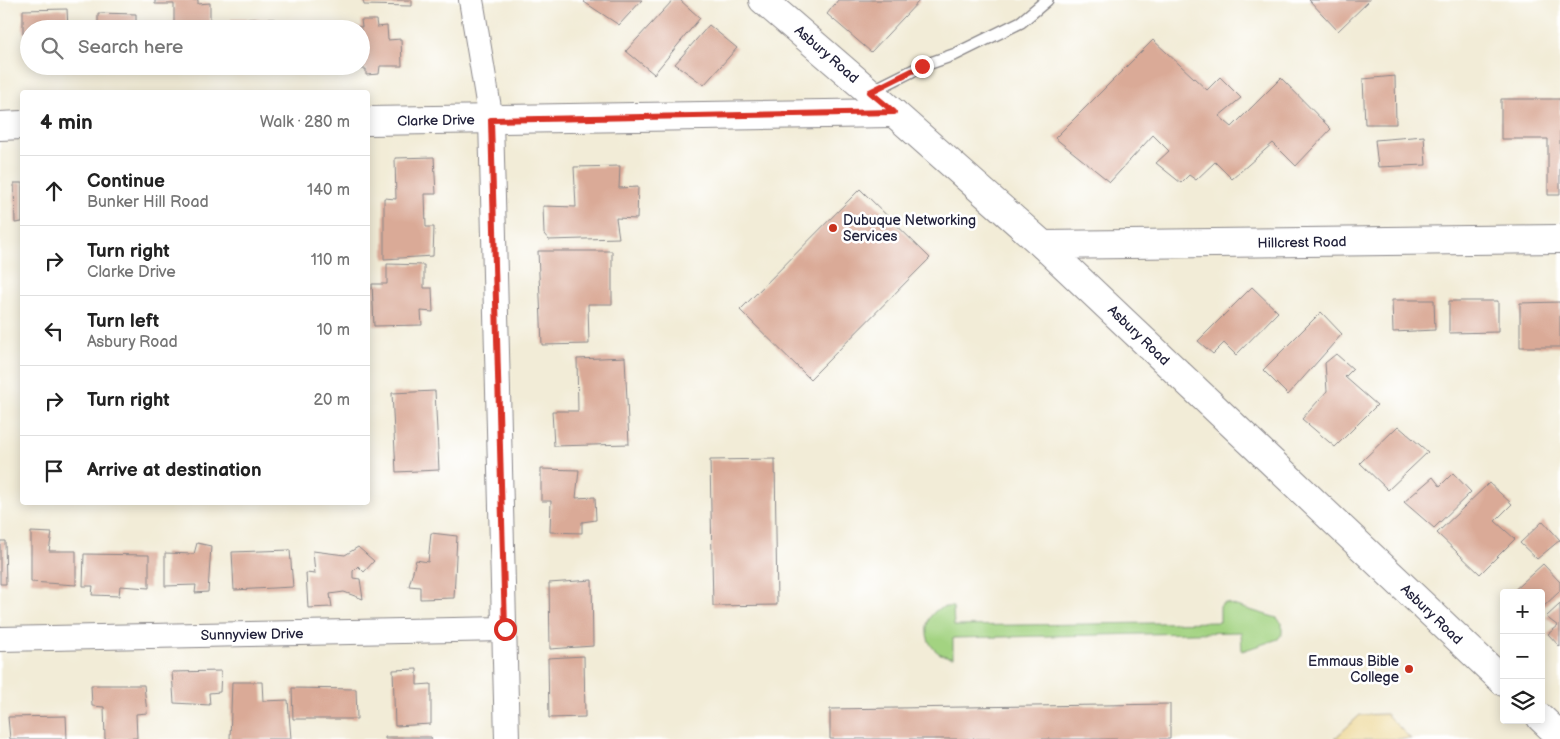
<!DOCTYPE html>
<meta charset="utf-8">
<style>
body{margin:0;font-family:"Balsamiq Sans",sans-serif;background:#f2f2f2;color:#222}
.controls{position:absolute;right:15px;bottom:15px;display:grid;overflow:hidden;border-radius:5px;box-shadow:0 2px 12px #0003}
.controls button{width:45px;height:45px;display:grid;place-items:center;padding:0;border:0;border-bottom:1px solid #e0e0e0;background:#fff;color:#222;font:25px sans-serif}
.stop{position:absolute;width:15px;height:15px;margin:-11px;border:4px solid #d93025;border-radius:50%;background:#fff}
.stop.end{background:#d93025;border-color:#fff;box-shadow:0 1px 5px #0008}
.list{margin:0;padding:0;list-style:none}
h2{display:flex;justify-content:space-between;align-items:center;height:65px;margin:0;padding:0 20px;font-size:21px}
h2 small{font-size:16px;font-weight:400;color:#767676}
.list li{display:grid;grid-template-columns:32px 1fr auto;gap:15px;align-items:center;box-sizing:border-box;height:70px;padding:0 20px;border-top:1px solid #e0e0e0}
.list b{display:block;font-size:19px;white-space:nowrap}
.list p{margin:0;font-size:16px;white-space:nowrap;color:#767676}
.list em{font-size:16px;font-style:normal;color:#767676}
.icon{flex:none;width:28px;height:28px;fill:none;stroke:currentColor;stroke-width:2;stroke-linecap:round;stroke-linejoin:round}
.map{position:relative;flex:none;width:1560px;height:739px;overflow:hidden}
.search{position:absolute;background:#fff;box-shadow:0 2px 12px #0003;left:20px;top:20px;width:350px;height:55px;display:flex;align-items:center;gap:12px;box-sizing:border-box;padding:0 18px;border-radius:28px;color:#767676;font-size:19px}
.panel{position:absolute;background:#fff;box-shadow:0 2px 12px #0003;left:20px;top:90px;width:350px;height:415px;border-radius:5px}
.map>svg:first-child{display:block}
</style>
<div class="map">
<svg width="1560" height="739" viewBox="0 0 1560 739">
<rect width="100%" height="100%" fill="#fff"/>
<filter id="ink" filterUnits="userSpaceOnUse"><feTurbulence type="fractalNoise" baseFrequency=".02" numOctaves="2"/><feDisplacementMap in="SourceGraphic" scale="10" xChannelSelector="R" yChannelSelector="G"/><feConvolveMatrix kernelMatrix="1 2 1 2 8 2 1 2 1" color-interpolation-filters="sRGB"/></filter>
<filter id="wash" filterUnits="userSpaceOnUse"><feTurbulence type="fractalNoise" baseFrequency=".0096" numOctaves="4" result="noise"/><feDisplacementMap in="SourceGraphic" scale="20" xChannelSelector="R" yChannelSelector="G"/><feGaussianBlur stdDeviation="1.12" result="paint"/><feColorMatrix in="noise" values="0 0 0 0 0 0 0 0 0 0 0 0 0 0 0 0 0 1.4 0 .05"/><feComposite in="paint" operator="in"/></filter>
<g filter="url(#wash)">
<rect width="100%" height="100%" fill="#f2ecd7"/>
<path fill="#a3d381" stroke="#627a5e" d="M 1226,603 L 1277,618 L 1282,623 L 1282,634 L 1278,639 L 1242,651 L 1241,632 L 953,638 L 953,657 C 918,656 918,603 953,607 L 954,626 L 1220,622 L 1220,607 L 1222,604 Z"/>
<polygon fill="#eeda9e" stroke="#887e6c" points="1386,714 1411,739 1334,739 1360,715"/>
<g id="blocks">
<g fill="#daaa97">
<polygon points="155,0 198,0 198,4 210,3 210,29 174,29 174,4 155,4"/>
<polygon points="363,0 412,0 412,6 364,5"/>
<polygon points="586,0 642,0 619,25 584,2"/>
<polygon points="673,0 680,0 700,18 654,74 626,51"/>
<polygon points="838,0 920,0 871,52 827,14"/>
<polygon points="1309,0 1370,0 1338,31"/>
<polygon points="67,9 68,29 29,29 29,33 23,33 23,10"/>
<polygon points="98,13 136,14 136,29 98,29"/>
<rect x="231" y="19" width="43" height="10"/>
<polygon points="361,20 376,20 377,27 387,26 388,40 401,39 402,66 380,66 379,74 366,75 366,69 360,69 361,29 348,29 348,26 362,27"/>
<polygon points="709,25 737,48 704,85 675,64"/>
<polygon points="1153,40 1207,90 1220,77 1241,98 1219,116 1232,127 1281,78 1331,129 1296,166 1273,143 1232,179 1215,162 1196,180 1189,175 1181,183 1156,163 1169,151 1153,135 1110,182 1055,138"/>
<polygon points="1395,76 1396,124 1365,124 1363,79"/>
<polygon points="1501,99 1560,99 1560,195 1548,195 1548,139 1501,139"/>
<polygon points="1424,136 1426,165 1378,167 1375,140"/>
<polygon points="434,157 436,194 425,194 426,227 434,227 433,256 384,259 384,198 396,199 395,158"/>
<polygon points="620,166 619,188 638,187 637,219 616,218 619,238 549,240 544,234 543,206 576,207 574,167"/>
<polygon points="14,183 22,183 22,222 15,223"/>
<polygon points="860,189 930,258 810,379 740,310"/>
<polygon points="538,251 612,251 612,304 588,304 589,344 542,345"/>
<polygon points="387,264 424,265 424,288 432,288 433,312 421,311 422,325 374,326 372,284 387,284"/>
<polygon points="1252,287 1278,312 1236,355 1224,343 1213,354 1198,341"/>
<polygon points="1392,300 1434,300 1435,330 1393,332"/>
<polygon points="1449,301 1498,301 1498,332 1449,333"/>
<polygon points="1560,302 1560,347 1520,347 1520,303"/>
<polygon points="1321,312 1342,334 1288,395 1263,370"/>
<polygon points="1336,354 1353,369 1345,377 1377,405 1335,447 1302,419 1327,391 1325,363"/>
<polygon points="625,357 629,444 554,446 552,411 578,411 577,359"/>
<polygon points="435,391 439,470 396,472 392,393"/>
<polygon points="1398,426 1428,452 1388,490 1360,463"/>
<polygon points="775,459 777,605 713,606 710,460"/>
<polygon points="541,469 579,470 576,498 595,497 596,520 582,522 582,533 550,532 551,501 541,501"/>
<polygon points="1453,473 1471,492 1434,528 1404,502 1433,477 1440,486"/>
<polygon points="1489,483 1512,504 1495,521 1515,539 1480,574 1437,533"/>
<polygon points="1543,521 1560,540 1537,559 1520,543"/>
<polygon points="31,532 52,533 49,551 76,551 76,585 31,582"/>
<polygon points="431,533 457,536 454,598 420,599 420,587 409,586 416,560 428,562"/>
<polygon points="0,541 5,541 6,584 0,584"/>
<polygon points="197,543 211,546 208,592 195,593 196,585 165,586 165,553 194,554"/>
<polygon points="358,547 374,561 364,572 358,566 353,571 353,578 360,579 363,599 344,592 330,594 332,607 308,608 306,573 315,574 313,551 345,555"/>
<polygon points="290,550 293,587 234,590 232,552"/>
<polygon points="84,554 149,555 149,588 120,586 119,596 92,595 93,586 83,586"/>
<polygon points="1543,564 1560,582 1560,591 1541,609 1541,593 1511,593"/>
<polygon points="592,580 593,646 550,649 549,583"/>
<polygon points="1560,604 1560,647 1548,634 1558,626 1546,617"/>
<polygon points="584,656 585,717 549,718 548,658"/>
<polygon points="417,669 417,685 431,684 431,724 395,726 393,670"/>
<polygon points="221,671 220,692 209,693 210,705 174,703 172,672"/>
<polygon points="232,682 262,682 263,701 288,700 291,739 230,739"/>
<polygon points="91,685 144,685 147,713 136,714 137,738 105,739 104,707 92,706"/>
<polygon points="292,688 356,689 357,719 293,719"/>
<polygon points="1170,704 1170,739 830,739 830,709"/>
<polygon points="66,716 67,739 10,739 8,717"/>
<polygon points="385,737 431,737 432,739 385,739"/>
</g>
</g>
</g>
<g filter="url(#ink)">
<use href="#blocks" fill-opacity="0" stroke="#8a8789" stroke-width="1"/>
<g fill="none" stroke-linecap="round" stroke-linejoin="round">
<defs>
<polyline id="lane" points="870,92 922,66 956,54 1021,22 1047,0"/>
<g id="street">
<polyline points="471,0 491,120 507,739"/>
<polyline points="0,639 505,629"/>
</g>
<g id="secondary">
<polyline points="763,0 894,113 1043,245 1504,682"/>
<polyline points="368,121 894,113"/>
<polyline points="0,126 22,125"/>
<polyline points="1043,245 1560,239"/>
<polyline points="1541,718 1560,736"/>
</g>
</defs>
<use href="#lane" stroke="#8a8789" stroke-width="14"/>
<use href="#street" stroke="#8a8789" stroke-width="26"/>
<use href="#secondary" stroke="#8a8789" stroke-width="30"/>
<use href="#lane" stroke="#fff" stroke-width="11"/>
<use href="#street" stroke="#fff" stroke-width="24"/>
<use href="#secondary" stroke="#fff" stroke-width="28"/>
</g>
</g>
<g fill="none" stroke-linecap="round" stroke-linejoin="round" filter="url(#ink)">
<polyline stroke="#d93025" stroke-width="6" points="505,629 491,120 894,112 870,92 922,66"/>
</g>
<g fill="#c8321e" stroke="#fff" stroke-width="2">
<circle cx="833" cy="228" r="5"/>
<circle cx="1409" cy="669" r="5"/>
</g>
<g text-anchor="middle" stroke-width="5" stroke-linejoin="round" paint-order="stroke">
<g font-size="14" fill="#22223b" stroke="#fff">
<text transform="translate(827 54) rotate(41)" y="5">Asbury Road</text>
<text transform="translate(436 120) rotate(-1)" y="5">Clarke Drive</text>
<text transform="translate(1302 242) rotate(-1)" y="5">Hillcrest Road</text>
<text transform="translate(1139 335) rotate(44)" y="5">Asbury Road</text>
<text transform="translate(1432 614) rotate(44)" y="5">Asbury Road</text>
<text transform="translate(252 634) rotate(-1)" y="5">Sunnyview Drive</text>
</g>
<g font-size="14" fill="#22223b" stroke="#fff" text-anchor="start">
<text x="843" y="225">Dubuque Networking<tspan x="843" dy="16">Services</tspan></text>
<text x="1399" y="666" text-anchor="end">Emmaus Bible<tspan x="1399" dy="16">College</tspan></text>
</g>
</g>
</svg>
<div class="controls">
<button>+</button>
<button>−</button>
<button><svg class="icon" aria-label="layers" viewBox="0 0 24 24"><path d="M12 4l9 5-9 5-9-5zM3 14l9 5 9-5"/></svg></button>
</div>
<div class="stop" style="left:505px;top:629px"></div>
<div class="stop end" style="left:922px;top:66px"></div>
<div class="search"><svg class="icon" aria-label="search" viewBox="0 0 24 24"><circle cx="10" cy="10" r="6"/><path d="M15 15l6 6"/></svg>Search here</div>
<section class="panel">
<h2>4 min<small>Walk · 280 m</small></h2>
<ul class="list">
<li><svg class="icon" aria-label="ahead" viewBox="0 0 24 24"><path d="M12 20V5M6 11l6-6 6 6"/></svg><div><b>Continue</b><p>Bunker Hill Road</p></div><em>140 m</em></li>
<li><svg class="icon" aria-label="right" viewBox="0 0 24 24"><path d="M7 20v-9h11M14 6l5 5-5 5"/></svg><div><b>Turn right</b><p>Clarke Drive</p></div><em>110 m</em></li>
<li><svg class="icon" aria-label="left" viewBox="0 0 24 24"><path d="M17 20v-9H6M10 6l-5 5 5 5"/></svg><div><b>Turn left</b><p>Asbury Road</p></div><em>10 m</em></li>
<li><svg class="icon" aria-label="right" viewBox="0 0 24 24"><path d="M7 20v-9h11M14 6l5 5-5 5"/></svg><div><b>Turn right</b></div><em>20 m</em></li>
<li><svg class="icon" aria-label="arrive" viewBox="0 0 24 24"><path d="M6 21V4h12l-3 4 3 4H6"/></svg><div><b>Arrive at destination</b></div></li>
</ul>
</section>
</div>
